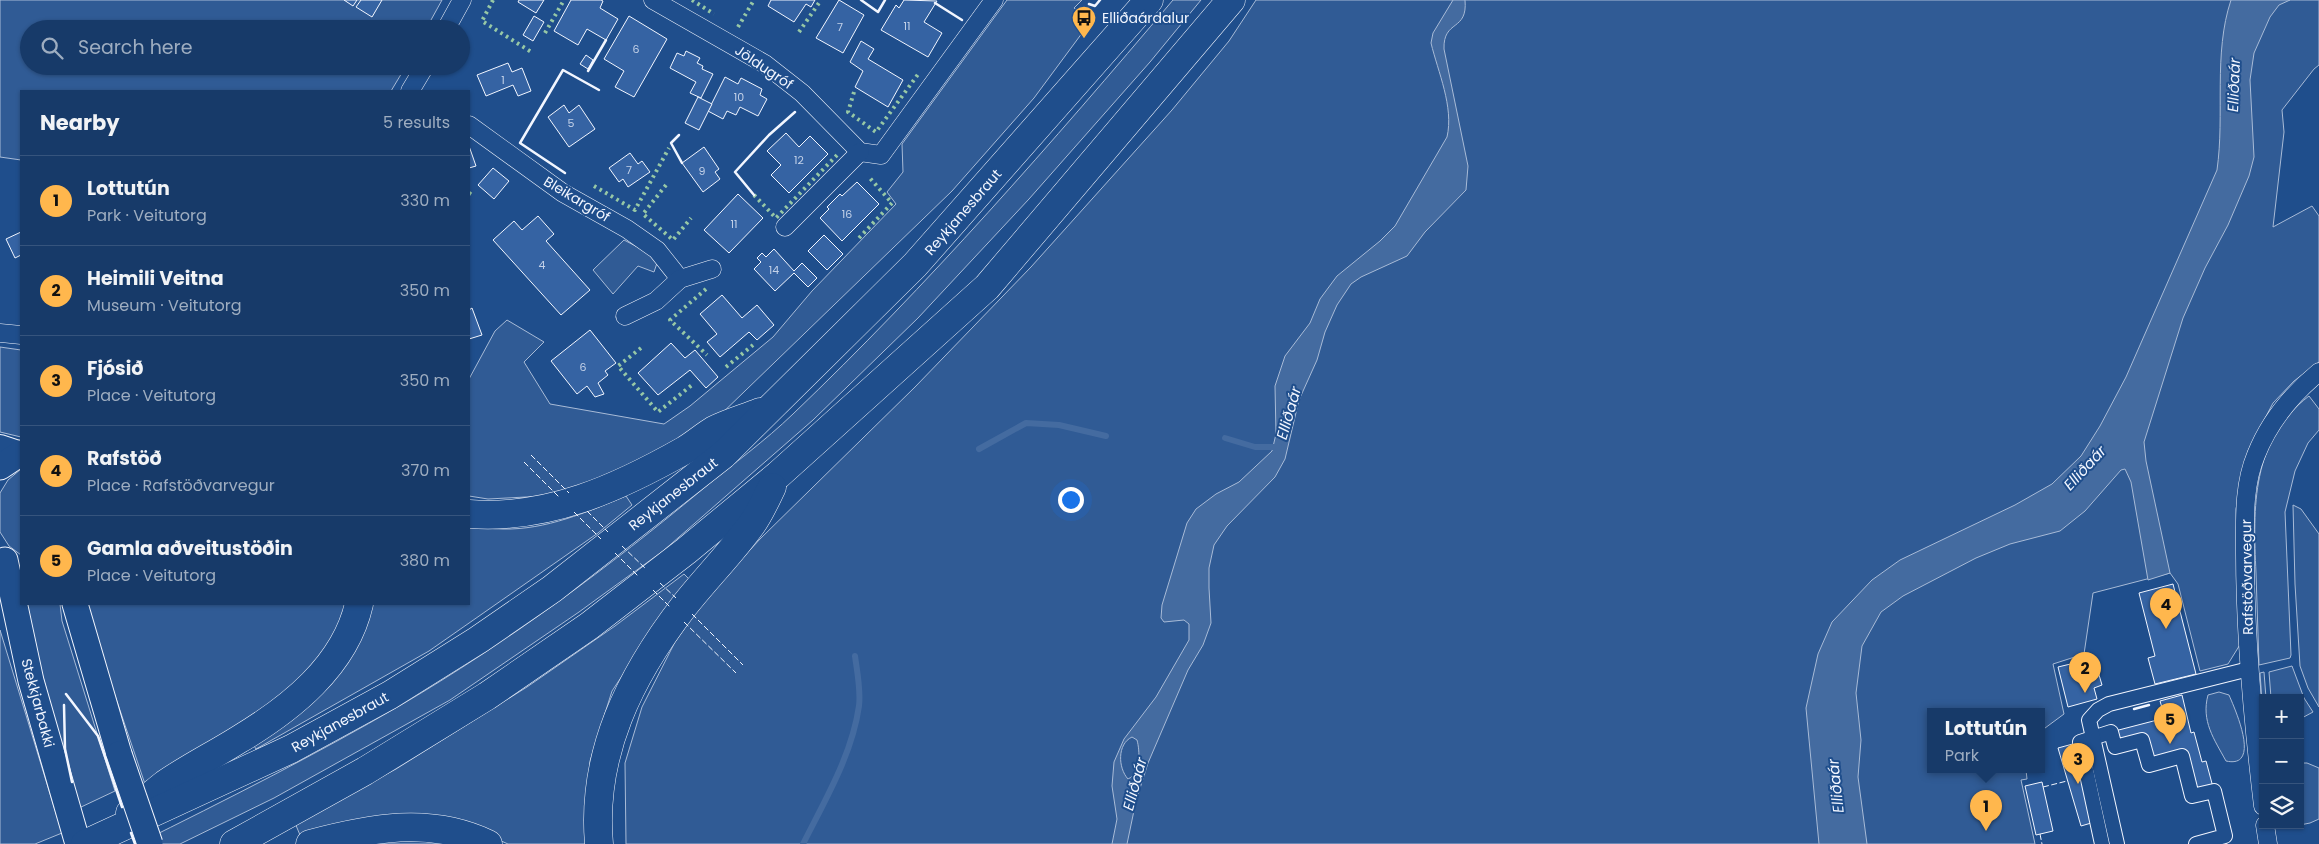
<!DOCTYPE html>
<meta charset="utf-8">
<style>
body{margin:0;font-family:Poppins,sans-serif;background:#20416f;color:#f1f3f6}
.controls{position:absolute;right:15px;bottom:15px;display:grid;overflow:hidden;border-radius:0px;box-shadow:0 1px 4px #0004}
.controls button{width:45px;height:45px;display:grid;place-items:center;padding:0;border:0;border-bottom:1px solid #36547d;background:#173a69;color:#f1f3f6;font:25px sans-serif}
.you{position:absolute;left:1070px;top:499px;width:18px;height:18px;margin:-12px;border:4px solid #fff;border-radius:50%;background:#1a73e8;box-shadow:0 0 0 8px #1a73e833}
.badge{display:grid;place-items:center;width:32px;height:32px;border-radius:50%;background:#ffb74d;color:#111;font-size:16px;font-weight:700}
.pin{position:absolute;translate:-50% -41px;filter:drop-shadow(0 1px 2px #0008)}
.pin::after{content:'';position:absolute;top:26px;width:18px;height:15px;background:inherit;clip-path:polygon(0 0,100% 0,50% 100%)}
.popup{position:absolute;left:1927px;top:708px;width:118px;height:65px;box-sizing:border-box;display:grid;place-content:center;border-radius:0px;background:#173a69;filter:drop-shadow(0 1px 4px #0005);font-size:16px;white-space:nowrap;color:#9eadc0}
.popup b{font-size:19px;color:#f1f3f6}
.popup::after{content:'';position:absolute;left:50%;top:100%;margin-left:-10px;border:10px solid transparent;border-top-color:#173a69}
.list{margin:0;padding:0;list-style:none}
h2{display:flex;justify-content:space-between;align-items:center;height:65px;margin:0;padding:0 20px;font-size:21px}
h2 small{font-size:16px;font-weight:400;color:#9eadc0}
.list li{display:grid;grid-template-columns:32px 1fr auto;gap:15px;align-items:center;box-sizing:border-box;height:90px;padding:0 20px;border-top:1px solid #36547d}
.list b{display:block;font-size:19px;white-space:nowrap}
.list p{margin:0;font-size:16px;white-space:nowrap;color:#9eadc0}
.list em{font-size:16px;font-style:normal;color:#9eadc0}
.icon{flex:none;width:28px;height:28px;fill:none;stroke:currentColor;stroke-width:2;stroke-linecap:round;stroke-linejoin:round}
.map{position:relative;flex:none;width:2319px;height:844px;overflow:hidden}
.search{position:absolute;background:#173a69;box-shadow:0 1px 4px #0004;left:20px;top:20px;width:450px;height:55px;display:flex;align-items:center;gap:12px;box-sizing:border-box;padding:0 18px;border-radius:28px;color:#9eadc0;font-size:19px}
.panel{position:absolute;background:#173a69;box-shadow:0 1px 4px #0004;left:20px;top:90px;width:450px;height:515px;border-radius:0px}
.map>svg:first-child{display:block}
</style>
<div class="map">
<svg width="2319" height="844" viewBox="0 0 2319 844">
<rect width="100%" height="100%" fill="#1f4e8c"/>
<g fill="#305b95" stroke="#a8bbd7">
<polygon points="0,0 442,0 426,29 29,29 29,66 406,66 391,91 21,91 21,160 0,157"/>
<polygon points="1007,0 1082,0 1074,8 1091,21 1034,98 952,191 716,419 625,472 545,496 488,499 469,496 469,379 495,331 507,320 544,342 524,362 550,404 664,424 690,406 773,337 812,291 896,204 887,192 903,172 902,144"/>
<path d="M 1173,0 L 1201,0 L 1150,62 L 1029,199 L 918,318 L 813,420 L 663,551 L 579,612 L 450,700 L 274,798 L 180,844 L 137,844 C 226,800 315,755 401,705 C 508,642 609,567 704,488 C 733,464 765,441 793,414 C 928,285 1052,143 1173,0 Z"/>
<polygon points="1256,0 2319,0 2319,65 2314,69 2282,110 2284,132 2273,227 2312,206 2319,216 2319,362 2294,381 2273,403 2248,451 2236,509 2241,643 2228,664 2200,671 2178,584 2170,573 2093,593 2084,654 2053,664 2064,714 2041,731 2041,712 1931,712 1931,770 2026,770 2027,779 2021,780 2035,844 626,844 625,763 642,707 675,642 706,598 760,539 915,387 1031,267 1172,110 1229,41"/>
<polygon points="624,240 647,252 657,263 654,272 638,266 613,294 593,270"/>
<polygon points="0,347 21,350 21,437 0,432"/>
<path d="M 2309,396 L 2319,409 L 2319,430 L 2308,443 L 2295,471 L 2285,512 L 2291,655 L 2290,658 L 2259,665 C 2258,634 2257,604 2256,573 C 2253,507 2251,440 2309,396 Z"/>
<polygon points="21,469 21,555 9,546 0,532 0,493 8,480"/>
<path d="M 626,496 L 632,505 L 598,533 L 429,651 L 256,749 L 251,741 L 369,604 L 469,604 L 469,526 C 480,527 492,529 503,529 C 546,530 587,512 626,496 Z"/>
<polygon points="2293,505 2301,509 2319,534 2319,707 2308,688 2300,666 2295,584"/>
<polygon points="684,574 692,582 644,643 612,691 590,761 587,844 508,844 470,827 365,823 300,835 295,823 396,769 527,687 615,626"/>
<polygon points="26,604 60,604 62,621 115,791 79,808 37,655"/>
<polygon points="87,604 349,604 347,621 308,677 146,787 89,619"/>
<polygon points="0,630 62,833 35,844 0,844"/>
<polygon points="2292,666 2304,698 2313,712 2300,719 2300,698 2271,698 2269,672"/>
<polygon points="2264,672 2266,698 2263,698 2263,716 2260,673"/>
<path d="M 2219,692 L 2229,695 C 2235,709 2262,769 2226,761 C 2214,739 2201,721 2208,695 Z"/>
<polygon points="2300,763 2307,763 2319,768 2319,819 2310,823 2300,825"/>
<polygon points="425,836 463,844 344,844"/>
</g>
<g fill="#446ba0" stroke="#a8bbd7" fill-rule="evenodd">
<path d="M 1453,0 L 1465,0 C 1468,32 1443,19 1444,49 L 1468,166 L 1466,190 L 1425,232 L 1407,256 L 1361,277 L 1351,284 L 1337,305 L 1325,332 L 1317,360 L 1299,400 L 1285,459 L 1275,477 L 1227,526 L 1214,545 L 1209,568 L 1209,588 L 1211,623 L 1203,645 L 1188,670 L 1148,763 L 1136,801 L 1127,844 L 1112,844 L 1117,819 L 1112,786 L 1114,762 L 1124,739 L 1156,697 L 1189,640 L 1189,624 L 1184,620 L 1164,622 L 1161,618 L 1162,605 L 1187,523 L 1196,509 L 1216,494 L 1239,482 L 1272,451 L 1276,434 L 1275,386 L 1285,356 L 1310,323 L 1320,299 L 1337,276 L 1380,241 L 1395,226 L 1447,137 C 1454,107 1438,72 1431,43 L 1433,33 ZM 1132,737 L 1137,740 C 1140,751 1141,773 1128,779 C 1118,768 1117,744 1132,737 Z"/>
<path d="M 2231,0 L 2290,0 L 2279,5 L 2270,17 L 2254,53 L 2250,80 L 2254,157 L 2249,176 L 2228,225 L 2205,268 L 2183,318 L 2144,442 L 2146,461 L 2170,573 L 2148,580 L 2131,482 L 2125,469 L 2121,470 L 2085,511 L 2060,531 L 2010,544 L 1976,558 L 1903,596 L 1881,612 L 1862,646 L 1856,693 L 1861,740 L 1858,777 L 1867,844 L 1819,844 L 1806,708 L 1818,654 L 1832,622 L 1872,580 L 1900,560 L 2015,505 L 2052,484 L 2081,456 L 2100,426 L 2126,377 L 2217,170 C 2225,114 2213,54 2231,0 Z"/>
</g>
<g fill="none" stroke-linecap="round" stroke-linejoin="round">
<g stroke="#446ba0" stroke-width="6">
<polyline points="1225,438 1255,447 1279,447"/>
<polyline points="979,449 1026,423 1059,425 1106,436"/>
<path d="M 803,844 C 825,800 852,755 859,706 C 861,690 857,671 855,656"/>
</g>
</g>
<g fill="#3563a3" stroke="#f2f6ff">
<polygon points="344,0 357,0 353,6"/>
<polygon points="361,0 382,0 372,17 356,7"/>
<polygon points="519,0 544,0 536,13 518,2"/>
<polygon points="571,0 601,0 603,1 600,8 618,19 606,40 587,29 578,45 554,31"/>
<polygon points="771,0 815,0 811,7 806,4 794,22 768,6"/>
<polygon points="839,0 864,15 843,53 816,38"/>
<polygon points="904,0 937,1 924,22 942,33 928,57 881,30 896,5 899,8"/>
<polygon points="534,16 544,22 533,41 523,35"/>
<polygon points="629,16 667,39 634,97 615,87 624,71 604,59"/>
<polygon points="861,41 874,49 868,59 903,80 888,107 855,87 863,71 850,62"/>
<polygon points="686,51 700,58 697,63 703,66 702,69 713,74 701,98 690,93 696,82 670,68 677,53 684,56"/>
<polygon points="586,55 593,60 588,69 580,64"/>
<polygon points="508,63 512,72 522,68 531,91 518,96 513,85 486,96 477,75"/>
<polygon points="725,77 738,84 741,78 762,89 760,95 767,99 758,116 740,107 736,115 727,111 723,119 708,111"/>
<polygon points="698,97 712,104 699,130 685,123"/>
<polygon points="564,105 569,113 579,105 595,129 569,147 548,117"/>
<polygon points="786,133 799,147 810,136 828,154 789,193 771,175 781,165 767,151"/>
<polygon points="469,146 476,166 469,168"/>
<polygon points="704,147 719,169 715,172 720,179 703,192 682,163"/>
<polygon points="630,153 638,164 642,161 650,172 628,187 623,179 619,182 609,168"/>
<polygon points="493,168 509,181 494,199 478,185"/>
<polygon points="857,182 879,204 842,241 820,218 829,209 827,207 840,194 842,196"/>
<polygon points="738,194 763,218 729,253 704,230"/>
<polygon points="538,216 554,234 546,241 590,290 561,315 493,240 514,221 522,230"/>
<polygon points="21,232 21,255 15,258 6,239"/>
<polygon points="824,235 843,254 827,270 808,251"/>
<polygon points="774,249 794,271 802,263 817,278 808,287 794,273 775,291 754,269 761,262 757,258 762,253 766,257"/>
<polygon points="722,295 742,318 757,305 774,325 757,340 749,332 720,357 707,342 717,334 700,314"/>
<polygon points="472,308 482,335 469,339 469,310"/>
<polygon points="590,330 616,363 605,371 608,375 598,383 604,394 595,397 587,386 577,394 551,361"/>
<polygon points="671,343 685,358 695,350 718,377 706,388 690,370 658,395 638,373"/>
<polygon points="2173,584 2196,674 2155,684 2148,658 2155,656 2139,593"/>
<polygon points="2083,661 2086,671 2097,668 2102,685 2094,688 2097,699 2068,707 2058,667"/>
<polygon points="2182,695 2191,733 2194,732 2202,762 2206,761 2214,791 2192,796 2182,756 2149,765 2142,740 2115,747 2111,732 2165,718 2160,701"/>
<polygon points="2080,742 2098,821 2081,826 2058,748"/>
<polygon points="2042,782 2053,831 2036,835 2025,786"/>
</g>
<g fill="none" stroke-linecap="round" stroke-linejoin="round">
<defs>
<g id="pedestrian">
<polyline points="2102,844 2080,742 2111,732 2115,747 2142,740 2149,765 2182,756 2192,796 2214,791 2225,836 2196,844"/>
<polyline points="2117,844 2089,720 2098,710 2109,704 2249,669"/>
</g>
<g id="minor">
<polyline points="653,0 765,64 802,93 860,152 881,155 994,0"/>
<polyline points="446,29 462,0"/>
<polyline points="410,91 425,66"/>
<polyline points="469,125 563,193 627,229 657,250 680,279"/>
<polyline points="785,227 860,152"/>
<polyline points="625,316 656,301 680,279 712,269"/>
<polyline points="0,333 21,335"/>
<path d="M 2263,806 C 2253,722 2245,637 2245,553 C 2245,521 2243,486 2256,455 C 2269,422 2291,395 2319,372"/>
<polyline points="2265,825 2268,844"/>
</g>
<polyline id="tertiary" points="0,446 21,453"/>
<g id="secondary">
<polyline points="0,467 21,453"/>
<polyline points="5,560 31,681 78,844"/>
<polyline points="75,604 119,754"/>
</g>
<g id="trunk">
<path d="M 469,514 C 548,520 618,488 685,450 C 695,444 704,436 714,430 C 728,423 745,418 760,412"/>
<path d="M 130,813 C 142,804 153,793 165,784 C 188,768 214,755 238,740 C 290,709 345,666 359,604"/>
<polyline points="85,844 291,749 390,695 478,640 552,589 723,455 915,265 1149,0"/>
<polyline points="234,844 365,771 487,696 589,626 686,551 778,475 987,287 1231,0"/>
<path d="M 310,844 C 370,828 430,816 488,844"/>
<path d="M 599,844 C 591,754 630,676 684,606 C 706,578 732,552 752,524 C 760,513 766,499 772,487"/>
</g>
</defs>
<use href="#pedestrian" stroke="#f2f6ff" stroke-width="16"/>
<use href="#minor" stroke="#f2f6ff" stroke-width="19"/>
<use href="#tertiary" stroke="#f2f6ff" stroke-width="24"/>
<use href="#secondary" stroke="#f2f6ff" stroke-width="27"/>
<use href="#trunk" stroke="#f2f6ff" stroke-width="29"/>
<use href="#pedestrian" stroke="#1f4e8c" stroke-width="14"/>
<use href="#minor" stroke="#1f4e8c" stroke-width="18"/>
<use href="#tertiary" stroke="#1f4e8c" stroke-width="22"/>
<use href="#secondary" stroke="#1f4e8c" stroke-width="25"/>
<use href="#trunk" stroke="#1f4e8c" stroke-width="28"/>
<defs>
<polyline id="secondary-bridge" points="119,754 150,844"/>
</defs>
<use href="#secondary-bridge" stroke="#f2f6ff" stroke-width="27" stroke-linecap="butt"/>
<use href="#secondary-bridge" stroke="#1f4e8c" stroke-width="25"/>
<g stroke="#97c8a6" stroke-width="4" stroke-dasharray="2.5 4" stroke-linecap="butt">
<polyline points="493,0 482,21 533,53"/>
<polyline points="692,0 714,14"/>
<polyline points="738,27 754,0"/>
<polyline points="799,32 821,0"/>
<polyline points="545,33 564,0"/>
<polyline points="854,92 848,112 876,132 919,73"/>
<polyline points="666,185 643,214 673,240 691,218"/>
<polyline points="594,186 635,210 669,148"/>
<polyline points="469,193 472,195"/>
<polyline points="754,195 776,218 838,154"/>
<polyline points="859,238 892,203 868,176"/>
<polyline points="706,289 670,320 707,355"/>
<polyline points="641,348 618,366 658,412 692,385"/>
<polyline points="726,367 753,345"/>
</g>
<g stroke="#f2f6ff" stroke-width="1" stroke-dasharray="6 2.5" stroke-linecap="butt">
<polyline points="531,455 569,493"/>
<polyline points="524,462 559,497"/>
<polyline points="587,511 608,532"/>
<polyline points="574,512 601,539"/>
<polyline points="622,546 646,569"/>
<polyline points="615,553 638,576"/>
<polyline points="660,583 676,598"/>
<polyline points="653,590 670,607"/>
<polyline points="692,614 743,665"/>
<polyline points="684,622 736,673"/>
<polyline points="2043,787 2067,781"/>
<polyline points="2040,834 2042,844"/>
</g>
<g stroke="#f2f6ff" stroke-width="2.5">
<polyline points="861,0 878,12 885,0"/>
<polyline points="935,3 962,20"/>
<polyline points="1089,4 1095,6 1100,0"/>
<polyline points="588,71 606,40"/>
<polyline points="679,135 671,143 682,163"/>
<polyline points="565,173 520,143 563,70 599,90"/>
<polyline points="754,195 735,172 769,135 795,112"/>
<polyline points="66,694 98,736 122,807"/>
<polyline points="64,705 65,749 72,782"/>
<polyline points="2134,709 2149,705"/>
<polyline points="131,833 135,844"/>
</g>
</g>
<defs>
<symbol id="bus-pin" viewBox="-11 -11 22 30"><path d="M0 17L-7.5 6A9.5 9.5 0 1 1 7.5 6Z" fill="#ffb74d" stroke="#1f4e8c"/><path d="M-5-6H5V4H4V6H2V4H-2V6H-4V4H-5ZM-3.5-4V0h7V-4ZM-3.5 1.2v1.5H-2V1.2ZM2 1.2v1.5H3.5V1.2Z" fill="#111"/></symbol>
</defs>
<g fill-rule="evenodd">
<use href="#bus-pin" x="1070" y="4" width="28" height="38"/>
</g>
<g text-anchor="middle" stroke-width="4" stroke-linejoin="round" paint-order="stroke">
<g font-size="11" fill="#c3d1e8">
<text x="907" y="30">11</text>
<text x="840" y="31">7</text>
<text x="636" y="53">6</text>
<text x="503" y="84">1</text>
<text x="739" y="101">10</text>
<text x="571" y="127">5</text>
<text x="799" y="164">12</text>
<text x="629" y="174">7</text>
<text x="702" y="175">9</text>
<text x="847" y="218">16</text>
<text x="734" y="228">11</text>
<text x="542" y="269">4</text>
<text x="774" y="274">14</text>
<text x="583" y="371">6</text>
</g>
<g font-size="14" fill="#f2f6ff" stroke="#1f4e8c" text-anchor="start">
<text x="1102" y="23">Elliðaárdalur</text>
</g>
<g font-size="14" fill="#f2f6ff" stroke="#1f4e8c">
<text transform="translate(764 67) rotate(34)" y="5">Jöldugróf</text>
<text transform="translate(577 199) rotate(31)" y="5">Bleikargróf</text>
<text transform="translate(963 212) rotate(-49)" y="5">Reykjanesbraut</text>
<text transform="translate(673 494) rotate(-38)" y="5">Reykjanesbraut</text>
<text transform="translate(2247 577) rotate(-91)" y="5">Rafstöðvarvegur</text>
<text transform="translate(38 703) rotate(75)" y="5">Stekkjarbakki</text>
<text transform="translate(340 722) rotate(-29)" y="5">Reykjanesbraut</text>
</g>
<g font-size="15" font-style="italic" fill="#f2f6ff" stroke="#1f4e8c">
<text transform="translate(2234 85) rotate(-88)" y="5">Elliðaár</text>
<text transform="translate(1289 413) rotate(-74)" y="5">Elliðaár</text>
<text transform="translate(2085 468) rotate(-47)" y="5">Elliðaár</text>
<text transform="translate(1135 784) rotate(-75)" y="5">Elliðaár</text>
<text transform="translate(1836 786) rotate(-96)" y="5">Elliðaár</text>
</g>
</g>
</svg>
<div class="controls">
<button>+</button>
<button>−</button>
<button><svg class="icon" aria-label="layers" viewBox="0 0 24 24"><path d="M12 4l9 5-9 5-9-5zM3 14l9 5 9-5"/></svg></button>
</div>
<div class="you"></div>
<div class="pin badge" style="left:1986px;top:831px">1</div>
<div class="popup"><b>Lottutún</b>Park</div>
<div class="pin badge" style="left:2085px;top:693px">2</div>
<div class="pin badge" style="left:2078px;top:784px">3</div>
<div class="pin badge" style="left:2166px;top:629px">4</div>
<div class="pin badge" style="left:2170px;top:744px">5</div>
<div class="search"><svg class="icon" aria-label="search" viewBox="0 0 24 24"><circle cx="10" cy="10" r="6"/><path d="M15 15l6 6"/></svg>Search here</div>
<section class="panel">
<h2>Nearby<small>5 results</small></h2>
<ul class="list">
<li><span class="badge">1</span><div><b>Lottutún</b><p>Park · Veitutorg</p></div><em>330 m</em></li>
<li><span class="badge">2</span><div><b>Heimili Veitna</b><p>Museum · Veitutorg</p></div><em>350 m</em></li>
<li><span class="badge">3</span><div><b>Fjósið</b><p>Place · Veitutorg</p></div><em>350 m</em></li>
<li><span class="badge">4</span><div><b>Rafstöð</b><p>Place · Rafstöðvarvegur</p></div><em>370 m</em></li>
<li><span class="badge">5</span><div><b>Gamla aðveitustöðin</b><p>Place · Veitutorg</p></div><em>380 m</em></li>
</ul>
</section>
</div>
